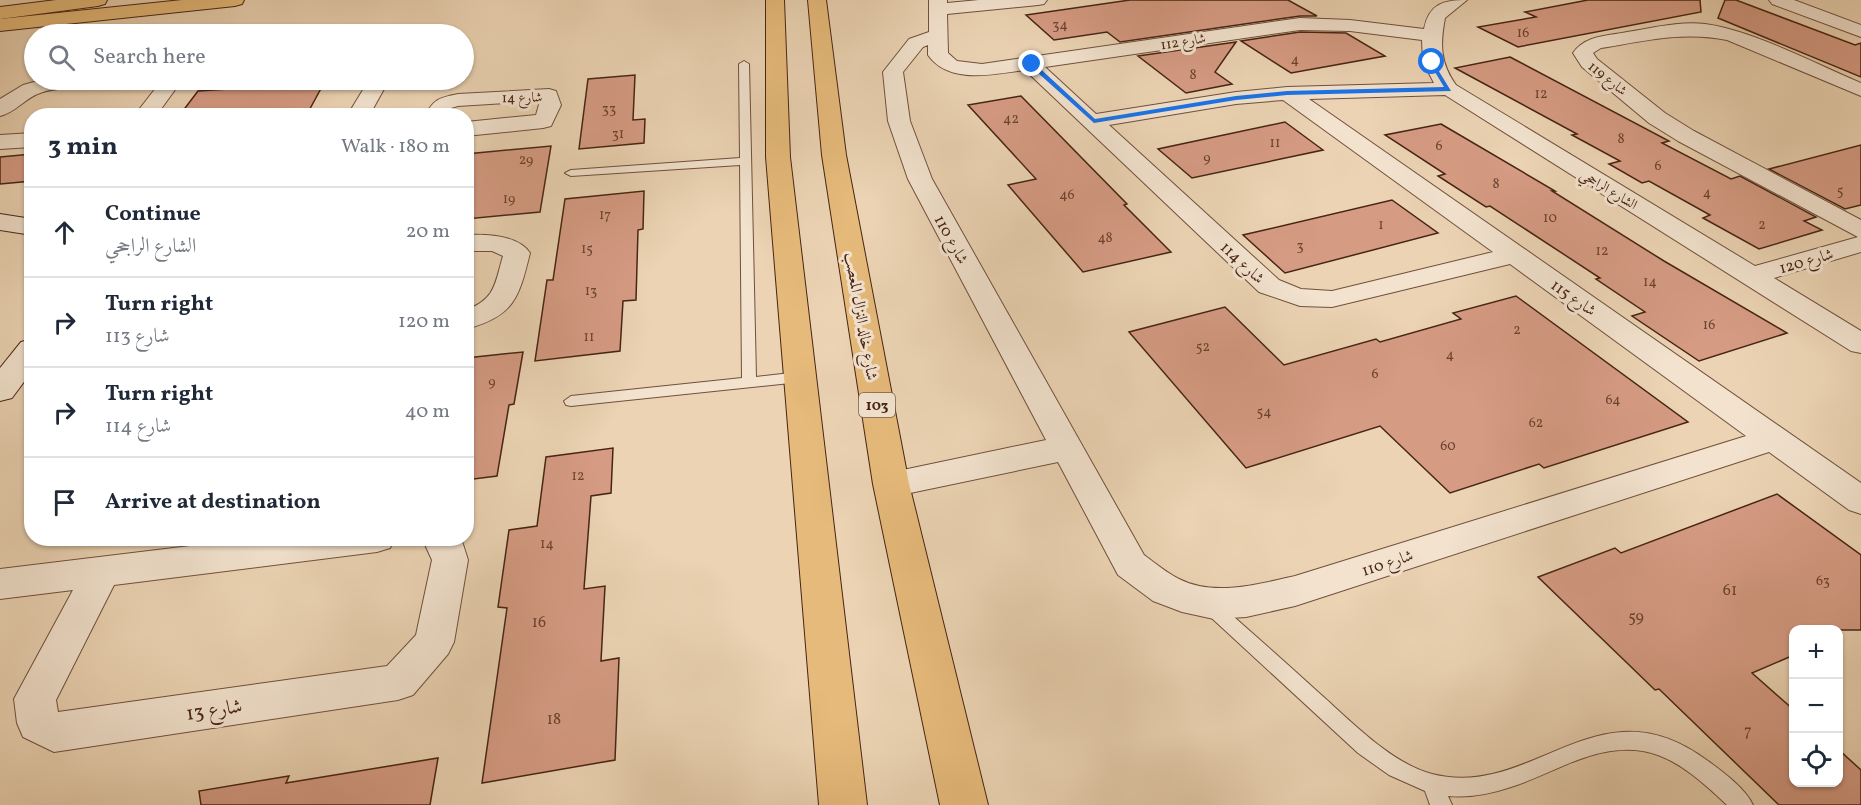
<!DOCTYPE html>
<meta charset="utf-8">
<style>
body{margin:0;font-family:Vollkorn,Amiri,serif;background:#f6f6f7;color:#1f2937}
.controls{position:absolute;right:18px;bottom:18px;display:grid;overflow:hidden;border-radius:12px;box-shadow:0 2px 4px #0004}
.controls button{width:54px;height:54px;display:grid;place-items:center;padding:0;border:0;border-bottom:2px solid #e0e1e3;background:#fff;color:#1f2937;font:30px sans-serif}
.stop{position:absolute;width:18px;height:18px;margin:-14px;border:4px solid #1a73e8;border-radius:50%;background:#fff}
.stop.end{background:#1a73e8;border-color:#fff;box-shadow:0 2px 6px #0008}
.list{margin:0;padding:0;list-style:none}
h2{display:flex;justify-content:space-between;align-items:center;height:78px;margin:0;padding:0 24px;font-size:26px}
h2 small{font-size:20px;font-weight:400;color:#747a83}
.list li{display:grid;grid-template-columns:39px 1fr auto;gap:18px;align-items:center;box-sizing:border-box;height:90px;padding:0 24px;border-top:2px solid #e0e1e3}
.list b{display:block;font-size:22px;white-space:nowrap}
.list p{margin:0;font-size:20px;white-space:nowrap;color:#747a83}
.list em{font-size:20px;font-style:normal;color:#747a83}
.icon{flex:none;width:33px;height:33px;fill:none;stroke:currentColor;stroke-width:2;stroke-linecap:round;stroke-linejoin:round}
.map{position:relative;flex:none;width:1861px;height:805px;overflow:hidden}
.search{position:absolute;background:#fff;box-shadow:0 2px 4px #0004;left:24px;top:24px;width:450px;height:66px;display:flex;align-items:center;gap:15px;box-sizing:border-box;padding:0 21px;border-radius:33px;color:#747a83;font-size:22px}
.panel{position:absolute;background:#fff;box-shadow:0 2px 4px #0004;left:24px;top:108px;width:450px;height:438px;border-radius:24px}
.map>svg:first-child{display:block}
</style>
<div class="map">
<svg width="1861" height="805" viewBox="0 0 1861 805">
<rect width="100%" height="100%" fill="#ebd3b3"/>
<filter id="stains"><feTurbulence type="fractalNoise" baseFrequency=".00333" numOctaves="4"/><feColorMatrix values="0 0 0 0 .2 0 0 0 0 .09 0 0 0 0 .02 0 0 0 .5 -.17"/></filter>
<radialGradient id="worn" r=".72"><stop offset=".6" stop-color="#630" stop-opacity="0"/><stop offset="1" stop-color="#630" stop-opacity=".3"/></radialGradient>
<g fill="#d59b83" stroke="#472414" stroke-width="1.5">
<polygon points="1130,0 1288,0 1317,16 1300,16 1120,42 1107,32 1054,40 1026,15"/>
<polygon points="1588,0 1700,0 1701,12 1518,47 1478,27 1536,17 1525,12"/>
<polygon points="1725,0 1736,0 1855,45 1861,43 1861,77 1718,18"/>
<polygon points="1300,32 1346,33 1385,56 1291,73 1241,41"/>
<polygon points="1236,42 1215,72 1232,84 1186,93 1138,56"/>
<polygon points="1510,57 1669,141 1662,143 1731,179 1740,176 1816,217 1804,221 1822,230 1759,249 1703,218 1710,215 1649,181 1642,183 1609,164 1620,161 1572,135 1577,134 1455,68"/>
<polygon points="635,75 633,120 645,119 644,143 579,149 588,79"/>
<polygon points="324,83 306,116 179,116 198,91"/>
<polygon points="1021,96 1127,204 1124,205 1171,252 1083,272 1008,185 1036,179 968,105"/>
<polygon points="1285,122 1323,150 1192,178 1158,149"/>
<polygon points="1441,124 1555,191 1552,191 1664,261 1787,333 1699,361 1632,316 1645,312 1596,279 1600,278 1490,206 1486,207 1438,176 1445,174 1385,135"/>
<polygon points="1861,145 1861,205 1845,209 1769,169"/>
<polygon points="551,146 540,212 466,219 466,154"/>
<polygon points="32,154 32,181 0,184 0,157"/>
<polygon points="644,191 643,229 638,230 636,300 623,301 620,351 535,361 547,280 553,280 565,199"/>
<polygon points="1392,200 1438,233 1285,273 1243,235"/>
<polygon points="1516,296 1688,422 1544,468 1539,464 1450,493 1380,426 1246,468 1129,332 1225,307 1284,365 1376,339 1380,342 1461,319 1453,313"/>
<polygon points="523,352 514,404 509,405 497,476 466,480 466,358"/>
<polygon points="613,448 611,493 591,496 584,589 605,586 601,661 619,658 615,760 482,783 507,608 498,607 509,530 537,526 546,457"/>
<polygon points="1777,494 1861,555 1861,630 1794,630 1794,655 1752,673 1794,710 1794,783 1839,783 1839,750 1861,770 1861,805 1779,805 1659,689 1655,690 1538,577 1615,548 1621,553"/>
<polygon points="438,758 430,805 201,805 199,791 289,776 286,783"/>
</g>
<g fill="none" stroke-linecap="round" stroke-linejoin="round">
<defs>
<g id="lane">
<polygon points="744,61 749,64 756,377 800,372 807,377 800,382 571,406 566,405 564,401 571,396 742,378 740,165 571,176 565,173 571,170 740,158 739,64"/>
<path d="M 1210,598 L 1216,601 C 1250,631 1284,661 1318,692 C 1349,719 1390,763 1432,774 C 1534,800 1598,678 1708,761 C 1723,772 1745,788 1753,805 L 1727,805 C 1677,758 1645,734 1575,761 C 1554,769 1533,780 1511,787 C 1490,794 1470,798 1448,796 L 1452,805 L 1430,805 L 1425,791 L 1389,775 L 1358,753 L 1204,611 L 1201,606 L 1204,601 Z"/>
</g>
<g id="street">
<path d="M 929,0 L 947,0 L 947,3 L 979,0 L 1047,0 L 1044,4 L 1038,5 L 947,14 L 948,53 L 957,61 L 982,64 L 1300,18 L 1350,20 L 1424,29 C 1429,4 1443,0 1467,0 L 1445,18 C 1440,44 1440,63 1456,85 L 1755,266 L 1858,237 L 1678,141 L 1649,123 L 1582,67 L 1573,53 C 1586,35 1607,36 1627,32 C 1653,28 1679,21 1705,24 C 1752,30 1816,64 1861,83 L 1861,96 L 1727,40 C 1684,31 1644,41 1601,48 L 1593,53 L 1597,59 L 1665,113 L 1694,131 L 1861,220 L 1861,252 L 1774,278 L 1861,331 L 1861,353 L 1851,351 L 1445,95 L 1309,99 L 1861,483 L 1861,514 L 1849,510 L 1769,452 L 1295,606 L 1246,617 L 1214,619 L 1182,612 L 1153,601 L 1118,575 L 1058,462 L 891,497 L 879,493 L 874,484 L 879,475 L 1046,440 L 908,179 L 888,121 L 883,72 L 909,39 L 929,32 ZM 1300,30 L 1350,31 L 1422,40 L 1423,62 L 1434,83 L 1287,87 L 1236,92 L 1096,114 L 1045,67 ZM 928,45 L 928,55 C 949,85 994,74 1025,70 L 1259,292 L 1300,306 L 1332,307 L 1510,264 L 1746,436 L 1295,576 C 1259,584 1214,597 1179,579 C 1167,573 1155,563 1144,555 L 932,179 L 910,121 L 903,72 L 923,47 ZM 1283,100 L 1493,252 L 1332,291 L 1301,289 L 1279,280 L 1109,125 L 1236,104 Z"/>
<polygon points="1769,0 1794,0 1861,25 1861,37 1772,4"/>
<path d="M 41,80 L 99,80 L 96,84 C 78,89 58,86 40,93 C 25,98 15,113 0,116 L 0,99 L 23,85 Z"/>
<polygon points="162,80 182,80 156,116 134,116"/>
<polygon points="369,80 389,80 369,116 347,116"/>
<path d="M 549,89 L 556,91 L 561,105 L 551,126 L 543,128 L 466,136 L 466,122 L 536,115 L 540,101 L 458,106 L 451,108 L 445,116 L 424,116 C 435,99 438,98 458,94 Z"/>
<polygon points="32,133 32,147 0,149 0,135"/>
<path d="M 466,235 C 487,234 518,235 530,253 C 519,297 515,316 466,329 L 466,310 C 496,299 495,283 503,256 L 492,251 L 466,251 Z"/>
<polygon points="256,538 395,538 390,548 377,552 114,585 56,700 58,712 387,666 416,635 432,560 422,538 461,538 468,560 454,642 448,654 413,695 398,700 54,752 23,737 17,723 14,699 73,590 0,599 0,569"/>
</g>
<g id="secondary">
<polygon points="0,214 32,219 32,235 0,230"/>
<polygon points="32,339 32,371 12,398 0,401 0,368 21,342"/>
</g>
<g id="primary">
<polygon points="182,0 244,0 242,4 235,6 0,31 0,19"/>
<polygon points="766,0 784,0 790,157 867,805 819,805 766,157"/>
<polygon points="808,0 826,0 846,155 909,484 988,805 940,805 873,484 822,155"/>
</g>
<polygon id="highway" points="56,0 107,0 105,4 98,6 0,19 0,7"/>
</defs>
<use href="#lane" stroke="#70503c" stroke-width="2"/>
<use href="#street" stroke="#70503c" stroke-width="2"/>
<use href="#secondary" stroke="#472414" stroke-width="2"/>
<use href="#primary" stroke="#472414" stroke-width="2"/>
<use href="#highway" stroke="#472414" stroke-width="2"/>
<use href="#lane" fill="#f2e2ce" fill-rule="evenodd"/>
<use href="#street" fill="#f2e2ce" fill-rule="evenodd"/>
<use href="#secondary" fill="#f2e2ce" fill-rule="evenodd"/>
<use href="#primary" fill="#e6ba7a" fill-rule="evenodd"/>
<use href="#highway" fill="#e6ba7a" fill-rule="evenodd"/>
</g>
<polygon fill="#1a73e8" points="1432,60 1451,91 1287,95 1236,100 1094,123 1028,64 1034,63 1095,119 1236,96 1287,91 1444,87 1429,62"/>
<g text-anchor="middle" stroke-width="6" stroke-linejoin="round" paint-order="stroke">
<g font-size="14" fill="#6a4230">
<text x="1060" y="29">34</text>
<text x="1523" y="37">16</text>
<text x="1295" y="64">4</text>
<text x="1193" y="79">8</text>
<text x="1541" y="98">12</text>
<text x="609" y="113">33</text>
<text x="1011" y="123">42</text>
<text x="618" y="138">31</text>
<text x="1621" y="143">8</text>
<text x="1275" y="147">11</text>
<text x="1439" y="150">6</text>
<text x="1207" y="162">9</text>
<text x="526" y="164">29</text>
<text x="1658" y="170">6</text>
<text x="1496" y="188">8</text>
<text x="1840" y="195">5</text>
<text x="1707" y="197">4</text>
<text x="1067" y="199">46</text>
<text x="509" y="203">19</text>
<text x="605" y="219">17</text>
<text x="1550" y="222">10</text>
<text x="1381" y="229">1</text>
<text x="1762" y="229">2</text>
<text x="1105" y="242">48</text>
<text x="1300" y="250">3</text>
<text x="587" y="253">15</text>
<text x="1602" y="255">12</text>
<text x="1650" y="286">14</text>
<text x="591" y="295">13</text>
<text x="1709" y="329">16</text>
<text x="1517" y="334">2</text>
<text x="589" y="341">11</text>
<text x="1203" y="351">52</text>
<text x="1450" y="359">4</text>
<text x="1375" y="378">6</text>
<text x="492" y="386">9</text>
<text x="1613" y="404">64</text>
<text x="1264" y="416">54</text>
<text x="1536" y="427">62</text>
<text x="1448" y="450">60</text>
<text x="578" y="480">12</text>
<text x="547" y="548">14</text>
<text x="1823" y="585">63</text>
</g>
<g font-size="14" fill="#472414" stroke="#f2e2ce">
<text transform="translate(1183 41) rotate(-9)" y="5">شارع 112</text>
<text transform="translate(1608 78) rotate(39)" y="5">شارع 119</text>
<text transform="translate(522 97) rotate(-1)" y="5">شارع 14</text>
<text transform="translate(1609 189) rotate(31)" y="5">الشارع الراجحي</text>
</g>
<rect fill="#f2e2ce" stroke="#7a5d4c" stroke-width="1.5" x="859" y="393" width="36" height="24" rx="4.5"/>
<g font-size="15" font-weight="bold" fill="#472414">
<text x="877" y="410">103</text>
</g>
<g font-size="16" fill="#472414" stroke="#f2e2ce">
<text transform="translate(952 239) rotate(61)" y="6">شارع 110</text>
<text transform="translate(1806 260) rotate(-16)" y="6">شارع 120</text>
<text transform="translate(1243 262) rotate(43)" y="6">114 شارع</text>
<text transform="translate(1574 297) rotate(35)" y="6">شارع 115</text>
<text transform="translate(862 316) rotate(80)" y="6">شارع خالد النزال المعصب</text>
<text transform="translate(1387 562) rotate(-18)" y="6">شارع 110</text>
</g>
<g font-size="16" fill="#6a4230">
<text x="1730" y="595">61</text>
<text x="1636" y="622">59</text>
<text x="539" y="627">16</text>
<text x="554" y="724">18</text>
<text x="1748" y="736">7</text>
</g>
<g font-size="20" fill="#472414" stroke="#f2e2ce">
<text transform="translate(214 709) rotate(-8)" y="7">شارع 13</text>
</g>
</g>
<rect width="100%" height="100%" filter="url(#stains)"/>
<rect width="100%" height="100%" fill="url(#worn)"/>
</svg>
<div class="controls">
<button>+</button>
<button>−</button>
<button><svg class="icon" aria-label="locate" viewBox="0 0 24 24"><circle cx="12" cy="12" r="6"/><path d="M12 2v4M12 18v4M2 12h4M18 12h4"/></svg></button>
</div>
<div class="stop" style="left:1432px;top:62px"></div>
<div class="stop end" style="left:1032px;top:64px"></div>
<div class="search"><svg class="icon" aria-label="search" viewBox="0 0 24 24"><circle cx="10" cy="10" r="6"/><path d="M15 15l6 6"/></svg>Search here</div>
<section class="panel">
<h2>3 min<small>Walk · 180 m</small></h2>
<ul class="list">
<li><svg class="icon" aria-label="ahead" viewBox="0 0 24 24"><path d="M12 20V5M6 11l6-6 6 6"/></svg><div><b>Continue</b><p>الشارع الراجحي</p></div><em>20 m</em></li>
<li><svg class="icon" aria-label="right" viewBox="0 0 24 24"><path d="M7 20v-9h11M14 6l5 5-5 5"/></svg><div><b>Turn right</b><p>شارع 113</p></div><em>120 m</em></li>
<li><svg class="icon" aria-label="right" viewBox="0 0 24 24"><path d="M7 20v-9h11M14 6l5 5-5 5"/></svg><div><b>Turn right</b><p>114 شارع</p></div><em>40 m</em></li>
<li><svg class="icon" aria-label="arrive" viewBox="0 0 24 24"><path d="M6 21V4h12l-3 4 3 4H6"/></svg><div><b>Arrive at destination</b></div></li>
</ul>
</section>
</div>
